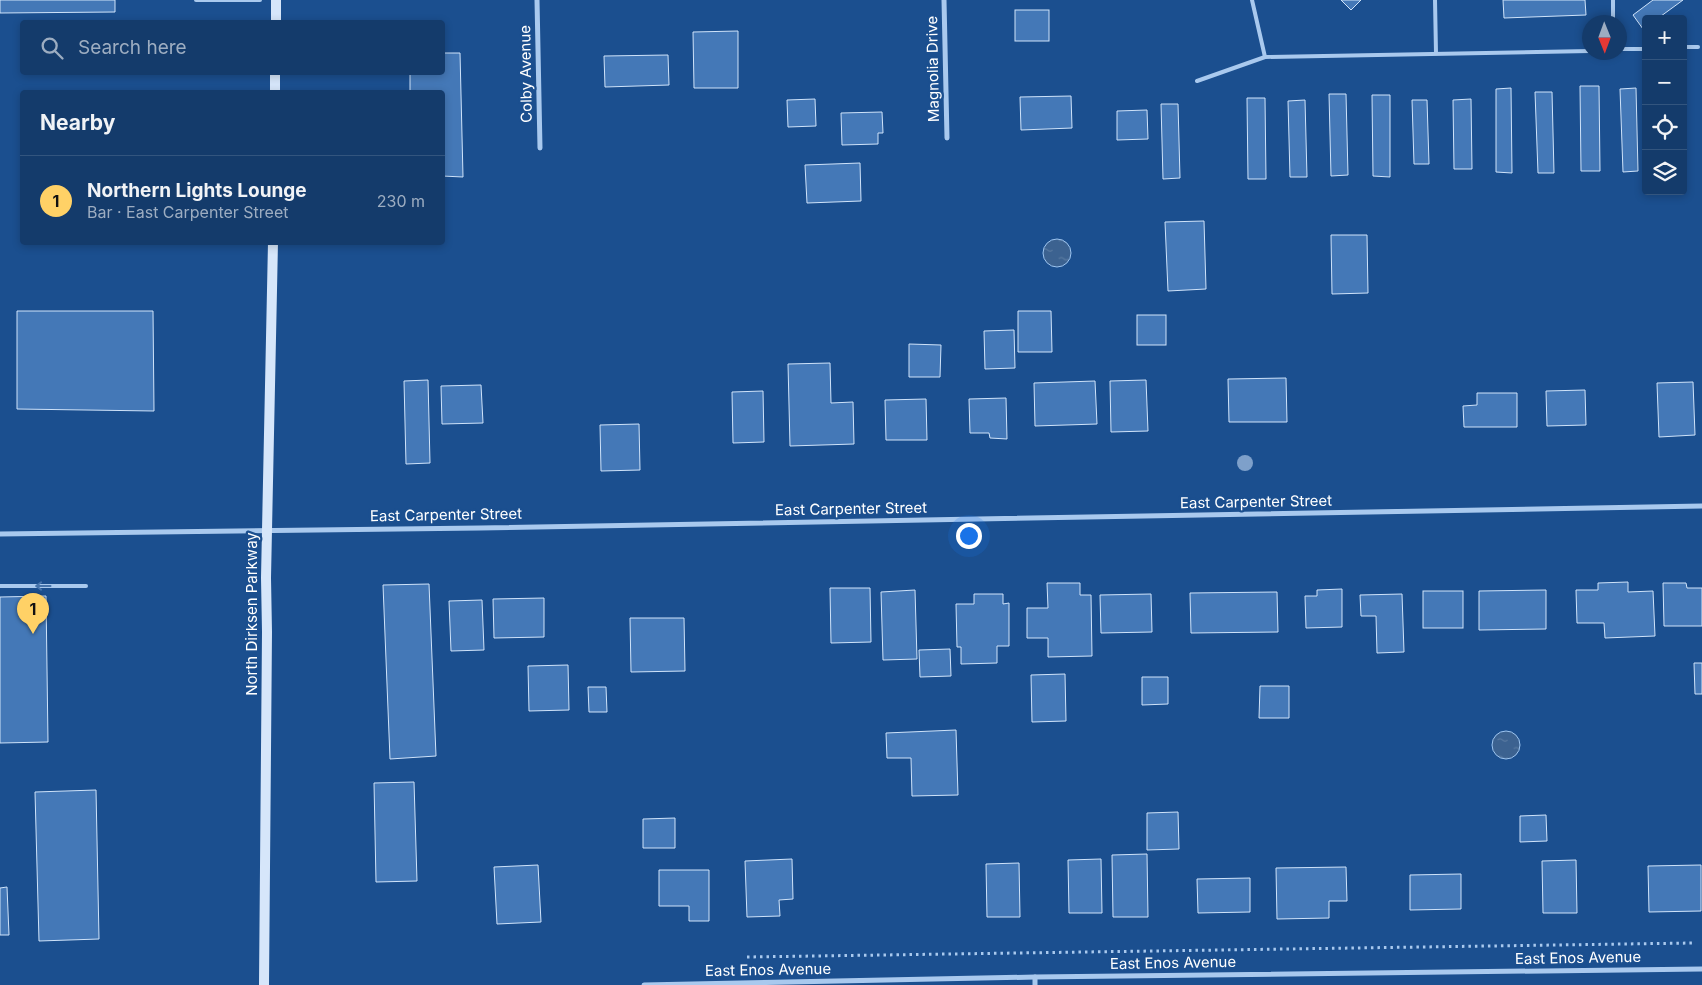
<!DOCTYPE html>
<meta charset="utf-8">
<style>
body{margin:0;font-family:Inter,sans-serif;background:#214673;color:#f1f3f6}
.controls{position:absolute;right:15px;top:15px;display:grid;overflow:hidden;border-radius:5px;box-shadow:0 2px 8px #0003}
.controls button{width:45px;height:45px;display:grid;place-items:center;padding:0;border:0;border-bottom:1px solid #33557e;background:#143b6b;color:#f1f3f6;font:25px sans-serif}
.compass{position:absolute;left:1582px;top:15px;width:45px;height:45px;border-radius:50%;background:#143b6b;box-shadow:0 2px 8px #0003;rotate:179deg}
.you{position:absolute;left:968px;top:535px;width:18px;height:18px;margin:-12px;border:4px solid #fff;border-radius:50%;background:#1a73e8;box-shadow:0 0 0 8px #1a73e833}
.badge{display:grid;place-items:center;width:32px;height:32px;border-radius:50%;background:#ffd166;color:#111;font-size:16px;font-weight:700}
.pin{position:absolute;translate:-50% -41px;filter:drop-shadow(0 1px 2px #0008)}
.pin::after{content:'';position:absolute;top:26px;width:18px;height:15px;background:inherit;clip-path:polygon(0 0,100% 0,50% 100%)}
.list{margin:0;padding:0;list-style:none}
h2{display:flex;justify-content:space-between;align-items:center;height:65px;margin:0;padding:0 20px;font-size:21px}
h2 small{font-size:16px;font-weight:400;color:#9dadc1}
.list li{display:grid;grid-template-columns:32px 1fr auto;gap:15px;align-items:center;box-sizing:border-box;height:90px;padding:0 20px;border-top:1px solid #33557e}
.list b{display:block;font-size:19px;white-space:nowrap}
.list p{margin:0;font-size:16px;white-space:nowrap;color:#9dadc1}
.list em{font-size:16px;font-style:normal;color:#9dadc1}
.icon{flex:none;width:28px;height:28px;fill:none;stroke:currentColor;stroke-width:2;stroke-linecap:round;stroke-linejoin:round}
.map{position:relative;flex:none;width:1702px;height:985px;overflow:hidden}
.search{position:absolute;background:#143b6b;box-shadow:0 2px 8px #0003;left:20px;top:20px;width:425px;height:55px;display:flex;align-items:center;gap:12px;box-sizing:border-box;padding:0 18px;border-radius:5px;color:#9dadc1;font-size:19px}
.panel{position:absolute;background:#143b6b;box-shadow:0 2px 8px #0003;left:20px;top:90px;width:425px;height:155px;border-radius:5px}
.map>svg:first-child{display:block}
</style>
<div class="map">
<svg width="1702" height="985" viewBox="0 0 1702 985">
<defs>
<pattern id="water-ripples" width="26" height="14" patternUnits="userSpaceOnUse" patternTransform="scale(1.25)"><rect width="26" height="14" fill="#3c6290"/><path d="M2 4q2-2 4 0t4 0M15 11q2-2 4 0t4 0" fill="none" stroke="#597aa1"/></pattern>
</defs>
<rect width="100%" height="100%" fill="#1b4f8f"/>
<g fill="url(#water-ripples)" stroke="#9cc4f0">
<circle cx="1057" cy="253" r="14"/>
<circle cx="1506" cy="745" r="14"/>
</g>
<g fill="#4478b7" stroke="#cfe3fa">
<polygon points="0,0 115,0 115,12 0,13"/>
<polygon points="1341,0 1361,0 1351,10"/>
<polygon points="1503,0 1585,0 1586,15 1504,18"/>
<polygon points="1653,0 1683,0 1657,19 1646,19 1646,27 1643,29 1633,15"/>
<rect x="1015" y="10" width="34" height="31"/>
<polygon points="738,31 738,88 694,88 693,32"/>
<polygon points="442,53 460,53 463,177 442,176 442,92 410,92 410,72 442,72"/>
<polygon points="668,55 669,85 605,87 604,56"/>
<polygon points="1580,86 1599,86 1600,171 1581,171"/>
<polygon points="1511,88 1512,173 1496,172 1496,89"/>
<polygon points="1636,88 1638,171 1623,172 1620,89"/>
<polygon points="1535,92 1552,92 1554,173 1538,173"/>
<polygon points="1329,94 1346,94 1348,175 1331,176"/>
<polygon points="1372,95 1390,95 1390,177 1373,176"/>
<polygon points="1071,96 1072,128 1021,130 1020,97"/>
<polygon points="1247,98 1265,98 1266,179 1248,179"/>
<polygon points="815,99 816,126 788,127 787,100"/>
<polygon points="1471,99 1472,169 1454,169 1453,100"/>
<polygon points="1305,100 1307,177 1290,177 1288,101"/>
<polygon points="1412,100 1427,100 1429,164 1414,164"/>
<polygon points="1161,104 1178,104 1180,178 1163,179"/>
<polygon points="1147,110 1148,139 1117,140 1117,111"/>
<polygon points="882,112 883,133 878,133 878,144 842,145 841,113"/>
<polygon points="860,163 861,201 807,203 805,165"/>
<polygon points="1204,221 1206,289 1168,291 1165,222"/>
<polygon points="1331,235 1367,235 1368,293 1332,294"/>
<polygon points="17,311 153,311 154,411 17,409"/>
<polygon points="1018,311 1051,311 1052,352 1018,352"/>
<rect x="1137" y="315" width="29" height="30"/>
<polygon points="1014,330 1015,368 985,369 984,331"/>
<polygon points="909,344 941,345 940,377 909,377"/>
<polygon points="830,363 831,403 853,402 854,444 790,446 788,364"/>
<polygon points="1286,378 1287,422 1229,422 1228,379"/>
<polygon points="428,380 430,463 406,464 404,381"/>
<polygon points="1146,380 1148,431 1111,432 1110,381"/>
<polygon points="1095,381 1097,424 1035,426 1034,383"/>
<polygon points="1693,382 1695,435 1659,437 1657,383"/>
<polygon points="481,385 483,423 442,424 441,386"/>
<polygon points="1585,390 1586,425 1547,426 1546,391"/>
<polygon points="763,391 764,442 733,443 732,392"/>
<polygon points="1477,393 1517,393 1517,427 1464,427 1463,406 1477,405"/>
<polygon points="1006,398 1007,439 990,438 989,433 970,433 969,399"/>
<polygon points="926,399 927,440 886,440 885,400"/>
<polygon points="639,424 640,470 601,471 600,425"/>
<polygon points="1628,582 1628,592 1653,591 1655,636 1605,638 1604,623 1577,623 1576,590 1598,590 1598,583"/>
<polygon points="1047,583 1080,583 1080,595 1091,595 1092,656 1048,657 1048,638 1027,638 1027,608 1048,608"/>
<polygon points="1663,583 1686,583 1687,588 1702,588 1702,626 1664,626"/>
<polygon points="429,584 436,756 390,759 383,585"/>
<polygon points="830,588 870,588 871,642 831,643"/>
<polygon points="1342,589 1342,627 1306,628 1305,596 1317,596 1317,590"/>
<polygon points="915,590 917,659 883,660 881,592"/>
<polygon points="1546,590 1546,629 1479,630 1479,591"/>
<rect x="1423" y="591" width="40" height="37"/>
<polygon points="1277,592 1278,632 1191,633 1190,593"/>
<polygon points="974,594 1003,594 1003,604 1009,603 1009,646 997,646 997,663 961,664 961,647 957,647 956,604 974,604"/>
<polygon points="1151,594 1152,632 1101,633 1100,595"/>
<polygon points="1402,594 1404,652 1377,653 1376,616 1361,616 1360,595"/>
<polygon points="46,596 48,742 0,743 0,597"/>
<polygon points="544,598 544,637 494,638 493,599"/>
<polygon points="482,600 484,650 451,651 449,601"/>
<polygon points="630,618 684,618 685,671 631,672"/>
<polygon points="950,649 951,676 920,677 919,650"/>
<polygon points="1694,663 1702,663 1702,694 1695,694"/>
<polygon points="568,665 569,710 529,711 528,666"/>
<polygon points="1065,674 1066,721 1032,722 1031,675"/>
<polygon points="1142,677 1168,677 1168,704 1142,705"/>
<polygon points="1260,686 1289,686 1289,718 1259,718"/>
<polygon points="588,687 606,687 607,712 589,712"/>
<polygon points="956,730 958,795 912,796 911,758 887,758 886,733"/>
<polygon points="414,782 417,881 376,882 374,783"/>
<polygon points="96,790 99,939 39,941 35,792"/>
<polygon points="1178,812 1179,849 1147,850 1147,813"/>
<polygon points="1546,815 1547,841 1520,842 1520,816"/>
<polygon points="675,818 675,848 643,848 643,819"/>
<polygon points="1147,854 1148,917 1113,917 1112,855"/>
<polygon points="792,859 793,899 779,900 780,916 747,917 745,861"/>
<polygon points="1101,859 1102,913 1069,913 1068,860"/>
<polygon points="1576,860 1577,913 1543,913 1542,861"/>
<polygon points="1019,863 1020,917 987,917 986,864"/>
<polygon points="538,865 541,922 497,924 494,867"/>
<polygon points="1701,865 1701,911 1649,912 1648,866"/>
<polygon points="1346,867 1347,901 1329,901 1329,918 1277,919 1276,868"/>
<polygon points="659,870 709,870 709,921 689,921 689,906 659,906"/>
<polygon points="1461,874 1461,909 1410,910 1410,875"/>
<polygon points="1250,878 1250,912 1198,913 1197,879"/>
<polygon points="7,887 9,935 0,935 0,888"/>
</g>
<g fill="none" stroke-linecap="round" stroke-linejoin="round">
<polyline stroke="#a9c9ee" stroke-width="3" stroke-dasharray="2.5 4" stroke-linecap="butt" points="747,957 1692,943"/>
<g stroke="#a9c9ee" stroke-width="4">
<polyline points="196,0 260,0"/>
<polyline points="1252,0 1265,57"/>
<polyline points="1435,0 1436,53"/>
<polyline points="1613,0 1613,22"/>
<polyline points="1683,47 1698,47"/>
<polyline points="1620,49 1646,49"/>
<polyline points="1197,81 1265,57 1590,51"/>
<polyline points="0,586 86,586"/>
</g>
<g stroke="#a9c9ee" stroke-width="5">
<polyline points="537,0 540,148"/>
<polyline points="944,0 947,138"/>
<polyline points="0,534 480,528 1702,506"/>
<polyline points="1035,977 1035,985"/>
<polyline points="644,985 1035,977 1702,969"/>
</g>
<g stroke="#d6e6fa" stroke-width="10">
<polyline points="276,22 276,0"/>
<polyline points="275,92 275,72"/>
<polyline points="264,985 267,632 266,578 273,242"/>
</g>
</g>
<circle fill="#7ea0ca" cx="1245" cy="463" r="8"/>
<defs><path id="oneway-shaft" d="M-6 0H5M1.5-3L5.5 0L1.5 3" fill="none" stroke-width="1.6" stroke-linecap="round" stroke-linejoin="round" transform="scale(1.25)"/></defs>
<use stroke="#4674ac" href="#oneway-shaft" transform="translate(43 586) rotate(-180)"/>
<g text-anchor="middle" stroke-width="4.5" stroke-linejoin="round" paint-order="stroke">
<g font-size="15" fill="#fff" stroke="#1b4f8f">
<text transform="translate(933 69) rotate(-91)" y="5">Magnolia Drive</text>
<text transform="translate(526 74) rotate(-91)" y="5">Colby Avenue</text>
<text transform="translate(1256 502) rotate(-1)" y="5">East Carpenter Street</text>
<text transform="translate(851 509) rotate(-1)" y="5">East Carpenter Street</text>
<text transform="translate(446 515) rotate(-1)" y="5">East Carpenter Street</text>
<text transform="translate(252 614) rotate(-90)" y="5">North Dirksen Parkway</text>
<text transform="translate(1578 958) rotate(-1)" y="5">East Enos Avenue</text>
<text transform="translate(1173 963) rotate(-1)" y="5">East Enos Avenue</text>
<text transform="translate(768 970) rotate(-1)" y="5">East Enos Avenue</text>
</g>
</g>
</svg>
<div class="controls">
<button>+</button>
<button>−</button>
<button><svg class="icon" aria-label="locate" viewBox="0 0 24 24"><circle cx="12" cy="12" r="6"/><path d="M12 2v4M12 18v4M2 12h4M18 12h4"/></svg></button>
<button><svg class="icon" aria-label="layers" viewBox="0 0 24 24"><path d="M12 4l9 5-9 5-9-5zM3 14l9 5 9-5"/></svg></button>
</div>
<svg class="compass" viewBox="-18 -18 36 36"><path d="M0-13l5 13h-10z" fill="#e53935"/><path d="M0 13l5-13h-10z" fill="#9dadc1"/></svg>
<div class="you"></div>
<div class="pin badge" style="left:33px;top:634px">1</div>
<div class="search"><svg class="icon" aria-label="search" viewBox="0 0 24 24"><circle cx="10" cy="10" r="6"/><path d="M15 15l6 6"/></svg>Search here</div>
<section class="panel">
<h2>Nearby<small></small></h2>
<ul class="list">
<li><span class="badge">1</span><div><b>Northern Lights Lounge</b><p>Bar · East Carpenter Street</p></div><em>230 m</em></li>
</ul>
</section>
</div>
